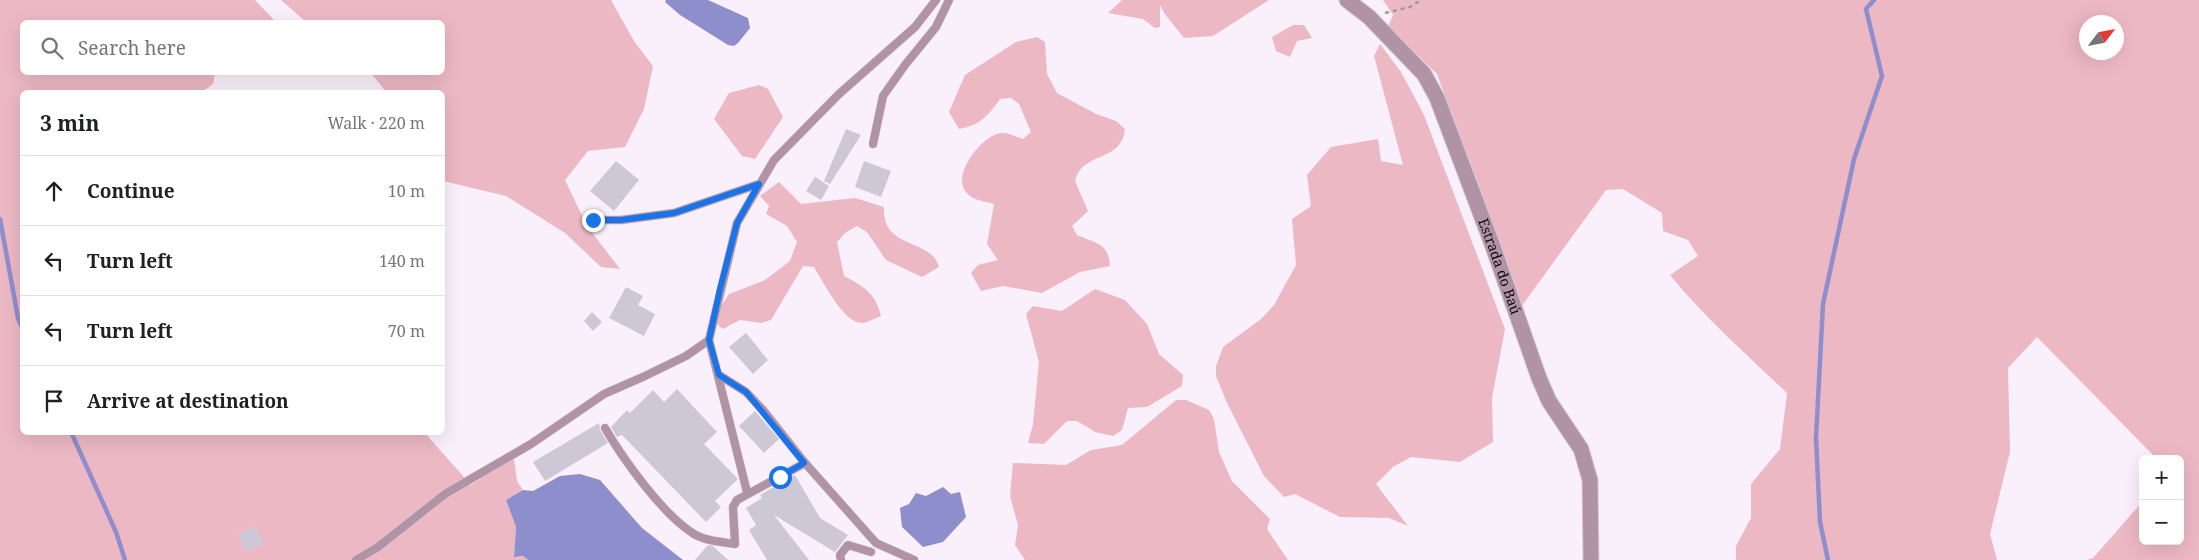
<!DOCTYPE html>
<meta charset="utf-8">
<style>
body{margin:0;font-family:"Noto Serif",serif;background:#f2f2f2;color:#202124}
.controls{position:absolute;right:15px;bottom:15px;display:grid;overflow:hidden;border-radius:8px;box-shadow:0 5px 20px #0002}
.controls button{width:45px;height:45px;display:grid;place-items:center;padding:0;border:0;border-bottom:1px solid #e0e0e0;background:#fff;color:#202124;font:25px sans-serif}
.compass{position:absolute;left:2079px;top:15px;width:45px;height:45px;border-radius:50%;background:#fff;box-shadow:0 5px 20px #0002;rotate:58deg}
.stop{position:absolute;width:15px;height:15px;margin:-11px;border:4px solid #1a73e8;border-radius:50%;background:#fff}
.stop.end{background:#1a73e8;border-color:#fff;box-shadow:0 1px 5px #0008}
.list{margin:0;padding:0;list-style:none}
h2{display:flex;justify-content:space-between;align-items:center;height:65px;margin:0;padding:0 20px;font-size:21px}
h2 small{font-size:16px;font-weight:400;color:#757577}
.list li{display:grid;grid-template-columns:32px 1fr auto;gap:15px;align-items:center;box-sizing:border-box;height:70px;padding:0 20px;border-top:1px solid #e0e0e0}
.list b{display:block;font-size:19px;white-space:nowrap}
.list em{font-size:16px;font-style:normal;color:#757577}
.icon{flex:none;width:28px;height:28px;fill:none;stroke:currentColor;stroke-width:2;stroke-linecap:round;stroke-linejoin:round}
.map{position:relative;flex:none;width:2199px;height:560px;overflow:hidden}
.search{position:absolute;background:#fff;box-shadow:0 5px 20px #0002;left:20px;top:20px;width:425px;height:55px;display:flex;align-items:center;gap:12px;box-sizing:border-box;padding:0 18px;border-radius:8px;color:#757577;font-size:19px}
.panel{position:absolute;background:#fff;box-shadow:0 5px 20px #0002;left:20px;top:90px;width:425px;height:345px;border-radius:8px}
.map>svg:first-child{display:block}
</style>
<div class="map">
<svg width="2199" height="560" viewBox="0 0 2199 560">
<rect width="100%" height="100%" fill="#faf0fb"/>
<g fill="#ecb8c4" fill-rule="evenodd">
<polygon points="0,0 255,0 276,22 22,22 22,72 215,73 213,84 202,92 22,92 22,432 425,433 471,485 506,461 514,459 517,481 523,490 506,500 516,527 514,557 523,556 528,560 0,560"/>
<polygon points="281,0 611,0 634,41 653,66 644,109 625,147 588,151 565,180 587,226 620,269 601,267 565,233 506,196 443,181 442,92 386,92 371,73 442,72 442,22 306,22"/>
<polygon points="1122,0 1269,0 1213,36 1184,38 1164,13 1160,5 1160,27 1155,28 1143,19 1108,13"/>
<path d="M 1383,0 L 2199,0 L 2199,560 L 2087,560 L 2093,558 L 2143,501 L 2143,541 L 2180,541 L 2180,459 L 2157,459 L 2037,337 L 2008,368 L 2010,452 L 1990,534 L 1997,560 L 1736,560 L 1736,546 L 1751,518 L 1751,484 L 1780,449 L 1787,393 C 1747,355 1705,318 1670,275 L 1698,256 L 1688,240 L 1663,231 L 1662,213 L 1623,189 L 1606,190 L 1521,307 L 1437,74 L 1388,27 L 1393,15 ZM 2086,22 L 2116,22 L 2116,52 L 2086,52 Z"/>
<polygon points="1293,25 1304,25 1312,38 1297,41 1290,57 1276,51 1272,37"/>
<path d="M 1037,37 L 1045,42 L 1047,74 L 1057,93 L 1096,114 L 1116,121 L 1125,129 C 1122,158 1094,153 1080,170 C 1077,173 1076,178 1075,181 L 1088,211 L 1072,226 L 1077,235 C 1095,243 1109,243 1110,266 L 1080,272 L 1042,293 L 1003,286 L 981,291 L 971,273 L 978,265 L 998,260 L 987,244 L 994,204 C 984,201 973,201 966,192 C 951,175 982,135 1001,133 C 1007,132 1016,137 1023,139 L 1031,132 L 1019,104 L 1011,98 L 1000,99 C 989,115 979,126 959,129 L 949,112 L 965,75 L 1016,42 Z"/>
<polygon points="1380,44 1401,72 1424,115 1505,329 1492,398 1493,442 1460,462 1411,457 1393,467 1376,484 1408,526 1389,518 1340,517 1295,494 1284,497 1264,476 1227,403 1216,376 1216,366 1223,347 1261,319 1274,305 1296,265 1292,219 1311,206 1307,175 1331,147 1378,139 1381,161 1403,165 1374,56"/>
<polygon points="759,85 768,89 783,117 755,159 742,156 714,119 729,93"/>
<path d="M 779,182 L 801,204 L 855,198 L 884,207 C 882,244 916,239 934,257 C 936,259 938,264 939,267 L 922,277 L 886,260 L 867,232 L 857,226 L 845,233 L 837,242 L 844,276 C 864,286 876,294 881,316 C 875,318 868,323 862,323 C 843,323 823,281 814,267 L 803,266 L 771,320 L 761,323 L 740,320 L 723,329 L 719,326 L 715,319 L 719,309 L 729,294 L 765,280 L 790,261 L 797,242 L 787,226 L 766,214 L 769,206 L 760,196 Z"/>
<polygon points="1095,289 1125,300 1147,324 1159,354 1183,375 1182,386 1147,407 1128,408 1122,430 1113,436 1095,432 1077,421 1067,421 1044,444 1028,443 1033,424 1039,362 1026,314 1033,306 1062,311"/>
<polygon points="1176,400 1186,400 1209,410 1214,419 1219,452 1232,481 1270,519 1267,529 1288,560 1025,560 1015,545 1018,525 1010,496 1013,463 1066,465 1091,450 1122,445"/>
</g>
<g fill="#8e8ecd">
<polygon points="666,0 708,0 748,18 750,28 738,43 734,46 728,45 680,15 665,2"/>
<polygon points="580,474 600,480 642,528 683,560 528,560 523,556 514,557 516,527 506,500 523,490 533,491 560,476"/>
<polygon points="943,487 951,494 960,492 966,517 943,542 923,547 902,527 900,508 909,504 916,493 926,496"/>
</g>
<g fill="none" stroke-linecap="round" stroke-linejoin="round">
<g stroke="#8e8ecd" stroke-width="4.5">
<polyline points="0,219 18,318 22,327"/>
<polyline points="71,432 116,532 125,560"/>
<polyline points="1828,560 1820,522 1816,438 1823,304 1854,159 1882,76 1866,9 1874,0"/>
</g>
</g>
<g fill="#cec8d6">
<polygon points="846,129 861,135 830,184 824,181"/>
<polygon points="616,161 639,180 614,211 590,191"/>
<polygon points="864,161 891,171 881,197 855,187"/>
<polygon points="815,177 829,186 821,200 806,191"/>
<polygon points="626,287 643,296 638,305 655,314 644,336 609,318"/>
<polygon points="592,312 602,322 593,331 584,321"/>
<polygon points="746,333 768,360 753,374 729,347"/>
<polygon points="677,389 717,432 704,444 738,479 715,501 721,507 706,522 622,435 617,437 611,427 627,410 630,413 653,390 664,402"/>
<polygon points="755,411 779,439 764,453 739,426"/>
<polygon points="599,423 600,430 608,443 545,481 533,462"/>
<polygon points="795,475 820,518 848,535 835,552 774,515 809,560 767,560 749,530 756,525 746,508 762,498 760,495"/>
<polygon points="256,526 263,544 245,552 238,534"/>
<polygon points="708,545 713,546 728,560 695,560"/>
</g>
<g fill="none" stroke-linecap="round" stroke-linejoin="round">
<defs>
<g id="lane">
<polyline points="873,144 883,96 905,65 936,27 949,0"/>
<polyline points="593,220 621,220 674,213 759,184"/>
<polyline points="719,375 746,392 763,410 805,463 876,543 914,560"/>
<path d="M 605,428 C 623,459 663,515 694,534 C 706,541 721,542 735,544 L 733,507 L 737,500 L 805,463"/>
<polyline points="747,492 709,340 737,223 774,160 839,94 915,27 936,0"/>
<polyline points="356,560 378,547 445,494 531,444 604,394 645,376 686,356 709,340"/>
<polyline points="841,560 840,555 848,545 871,552"/>
</g>
<g id="street">
<path id="s1" d="M 1347,0 L 1369,17 L 1424,74 L 1437,98 L 1492,244 L 1539,378 L 1549,401 L 1581,449 L 1590,480 L 1591,560"/>
</g>
</defs>
<use href="#lane" stroke="#d4cbd5" stroke-width="9"/>
<use href="#street" stroke="#d4cbd5" stroke-width="17"/>
<polyline stroke="#a099a1" stroke-width="2.5" stroke-dasharray="4 4" stroke-linecap="butt" points="1385,13 1410,7 1421,0"/>
<use href="#lane" stroke="#b093a4" stroke-width="8"/>
<use href="#street" stroke="#b093a4" stroke-width="15"/>
</g>
<g fill="none" stroke-linecap="round" stroke-linejoin="round">
<polyline stroke="#1a73e8" stroke-width="6" points="593,220 621,220 674,213 759,184 737,223 720,289 709,340 719,375 746,392 804,463 780,477"/>
</g>
<g text-anchor="middle" stroke-width="4" stroke-linejoin="round" paint-order="stroke">
<g font-size="14" fill="#0d0a0e" stroke="#fff">
<text dy="5" stroke="none"><textPath href="#s1" startOffset="314">Estrada do Baú</textPath></text>
</g>
</g>
</svg>
<div class="controls">
<button>+</button>
<button>−</button>
</div>
<svg class="compass" viewBox="-18 -18 36 36"><path d="M0-13l5 13h-10z" fill="#e53935"/><path d="M0 13l5-13h-10z" fill="#757577"/></svg>
<div class="stop" style="left:780px;top:477px"></div>
<div class="stop end" style="left:593px;top:220px"></div>
<div class="search"><svg class="icon" aria-label="search" viewBox="0 0 24 24"><circle cx="10" cy="10" r="6"/><path d="M15 15l6 6"/></svg>Search here</div>
<section class="panel">
<h2>3 min<small>Walk · 220 m</small></h2>
<ul class="list">
<li><svg class="icon" aria-label="ahead" viewBox="0 0 24 24"><path d="M12 20V5M6 11l6-6 6 6"/></svg><div><b>Continue</b></div><em>10 m</em></li>
<li><svg class="icon" aria-label="left" viewBox="0 0 24 24"><path d="M17 20v-9H6M10 6l-5 5 5 5"/></svg><div><b>Turn left</b></div><em>140 m</em></li>
<li><svg class="icon" aria-label="left" viewBox="0 0 24 24"><path d="M17 20v-9H6M10 6l-5 5 5 5"/></svg><div><b>Turn left</b></div><em>70 m</em></li>
<li><svg class="icon" aria-label="arrive" viewBox="0 0 24 24"><path d="M6 21V4h12l-3 4 3 4H6"/></svg><div><b>Arrive at destination</b></div></li>
</ul>
</section>
</div>
